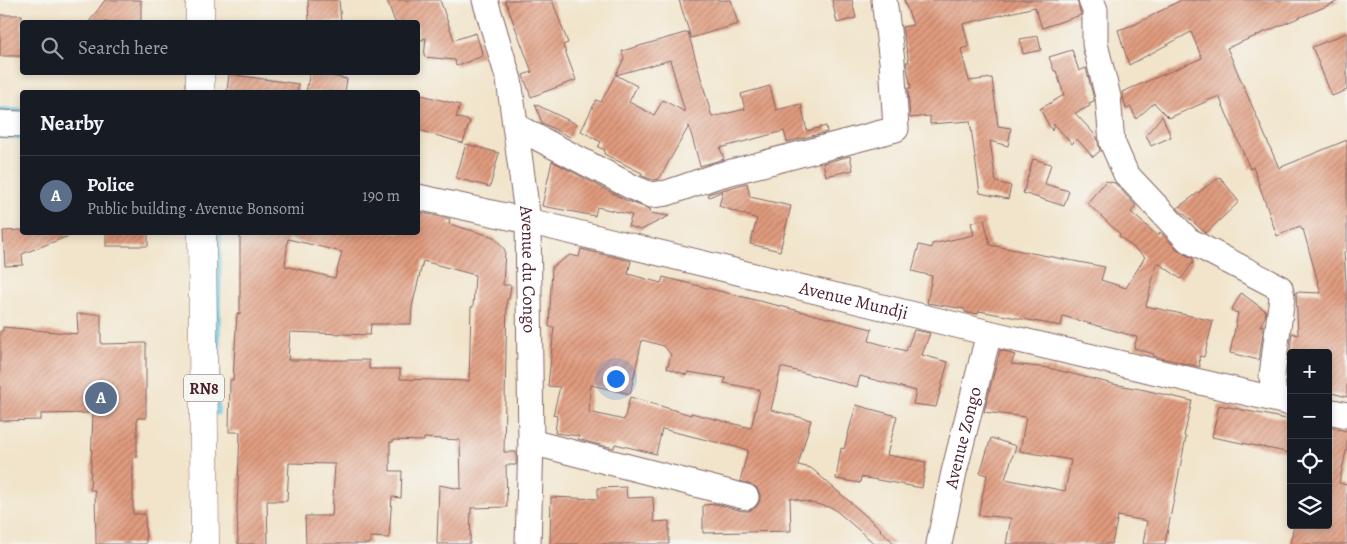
<!DOCTYPE html>
<meta charset="utf-8">
<style>
body{margin:0;font-family:Alegreya,serif;background:#242831;color:#f1f3f6}
.controls{position:absolute;right:15px;bottom:15px;display:grid;overflow:hidden;border-radius:5px;box-shadow:0 2px 8px #0003}
.controls button{width:45px;height:45px;display:grid;place-items:center;padding:0;border:0;border-bottom:1px solid #363941;background:#171b24;color:#f1f3f6;font:25px sans-serif}
.you{position:absolute;left:615px;top:378px;width:18px;height:18px;margin:-12px;border:4px solid #fff;border-radius:50%;background:#1a73e8;box-shadow:0 0 0 8px #1a73e833}
.badge{display:grid;place-items:center;width:32px;height:32px;border-radius:50%;background:#7c3aed;color:#fff;font-size:16px;font-weight:700}
.pin{position:absolute;translate:-50% -50%;border:2px solid #fff;box-shadow:0 1px 5px #0006}
.list{margin:0;padding:0;list-style:none}
h2{display:flex;justify-content:space-between;align-items:center;height:65px;margin:0;padding:0 20px;font-size:21px}
h2 small{font-size:16px;font-weight:400;color:#9ea1a6}
.list li{display:grid;grid-template-columns:32px 1fr auto;gap:15px;align-items:center;box-sizing:border-box;height:80px;padding:0 20px;border-top:1px solid #363941}
.list b{display:block;font-size:19px;white-space:nowrap}
.list p{margin:0;font-size:16px;white-space:nowrap;color:#9ea1a6}
.list em{font-size:16px;font-style:normal;color:#9ea1a6}
.icon{flex:none;width:28px;height:28px;fill:none;stroke:currentColor;stroke-width:2;stroke-linecap:round;stroke-linejoin:round}
.map{position:relative;flex:none;width:1347px;height:544px;overflow:hidden}
.search{position:absolute;background:#171b24;box-shadow:0 2px 8px #0003;left:20px;top:20px;width:400px;height:55px;display:flex;align-items:center;gap:12px;box-sizing:border-box;padding:0 18px;border-radius:5px;color:#9ea1a6;font-size:19px}
.panel{position:absolute;background:#171b24;box-shadow:0 2px 8px #0003;left:20px;top:90px;width:400px;height:145px;border-radius:5px}
.map>svg:first-child{display:block}
</style>
<div class="map">
<svg width="1347" height="544" viewBox="0 0 1347 544">
<defs>
<pattern id="building-hatch" width="6" height="6" patternUnits="userSpaceOnUse" patternTransform="scale(1.25)"><rect width="6" height="6" fill="#e09b7e"/><path d="M-1 1l2-2M0 6l6-6M5 7l2-2" fill="none" stroke="#b87e67"/></pattern>
</defs>
<rect width="100%" height="100%" fill="#f6f6f2"/>
<filter id="ink" filterUnits="userSpaceOnUse"><feTurbulence type="fractalNoise" baseFrequency=".02" numOctaves="2"/><feDisplacementMap in="SourceGraphic" scale="10" xChannelSelector="R" yChannelSelector="G"/><feConvolveMatrix kernelMatrix="1 2 1 2 8 2 1 2 1" color-interpolation-filters="sRGB"/></filter>
<filter id="wash" filterUnits="userSpaceOnUse"><feTurbulence type="fractalNoise" baseFrequency=".0096" numOctaves="4" result="noise"/><feDisplacementMap in="SourceGraphic" scale="20" xChannelSelector="R" yChannelSelector="G"/><feGaussianBlur stdDeviation="1.12" result="paint"/><feColorMatrix in="noise" values="0 0 0 0 0 0 0 0 0 0 0 0 0 0 0 0 0 1.4 0 .05"/><feComposite in="paint" operator="in"/></filter>
<g filter="url(#wash)">
<rect width="100%" height="100%" fill="#f1e4ca"/>
<g fill="none" stroke-linecap="round" stroke-linejoin="round">
<g stroke="#63c7e0" stroke-width="5.5">
<polyline points="0,110 22,110"/>
<polyline points="0,136 22,137"/>
<polyline points="217,413 219,232"/>
</g>
</g>
<g id="blocks">
<g fill="url(#building-hatch)" fill-rule="evenodd">
<polygon points="105,0 141,0 141,22 89,22"/>
<polygon points="308,0 339,0 341,22 309,22"/>
<polygon points="387,0 440,0 454,40 476,33 483,56 456,66 455,60 424,57 426,38 418,41 418,22 395,22"/>
<polygon points="505,0 552,0 568,43 563,45 576,80 531,97 523,75 532,72"/>
<polygon points="679,0 731,0 738,24 691,38"/>
<polygon points="832,0 852,0 856,18 837,23"/>
<polygon points="904,0 1077,0 1081,15 1042,28 1035,7 963,24 969,47 961,49 969,81 992,78 998,126 1011,128 1008,146 990,141 996,182 1011,186 1008,199 980,193 970,121 930,124 930,116 910,118 908,88 911,88 906,62 909,62 902,27 913,25"/>
<polygon points="1181,0 1341,0 1227,48 1279,168 1347,140 1347,250 1344,252 1347,296 1347,397 1328,392 1328,353 1291,353 1291,368 1288,367 1292,333 1298,335 1296,292 1321,293 1303,229 1302,230 1300,226 1277,236 1253,167 1250,169 1219,96 1169,118 1154,103 1136,119 1131,107 1126,109 1122,92 1202,58 1191,32 1129,65 1118,30 1136,24"/>
<rect x="0" y="15" width="22" height="41"/>
<path d="M 688,32 L 712,117 L 745,109 L 741,94 L 770,86 L 776,110 L 801,104 L 807,131 L 826,126 L 827,132 L 787,142 L 784,131 L 720,148 L 724,159 L 700,166 L 689,126 L 659,179 L 653,180 L 640,175 L 642,175 L 642,173 L 604,154 L 605,150 L 598,147 L 601,142 L 581,131 L 596,100 L 601,102 L 624,59 L 622,51 ZM 670,60 L 685,112 L 663,100 L 654,115 L 629,102 L 637,86 L 616,75 Z"/>
<polygon points="1347,33 1347,90 1332,96 1312,47"/>
<polygon points="1038,36 1041,50 1023,54 1020,39"/>
<polygon points="1072,50 1079,71 1086,68 1094,99 1094,101 1089,103 1090,106 1075,113 1097,137 1100,151 1093,157 1077,139 1072,144 1054,124 1052,131 1040,109 1064,95 1056,71 1054,71 1049,57"/>
<polygon points="310,72 347,79 345,92 306,92"/>
<polygon points="229,74 298,84 298,92 240,92 227,91"/>
<polygon points="418,94 460,105 456,117 470,121 463,143 418,130"/>
<polygon points="535,104 576,124 570,137 542,123"/>
<polygon points="1162,116 1171,137 1151,146 1146,135"/>
<polygon points="466,144 499,153 490,187 456,178"/>
<polygon points="850,156 853,170 826,176 823,163"/>
<polygon points="1033,159 1051,164 1045,184 1069,191 1064,206 1023,193"/>
<polygon points="552,161 627,201 650,209 650,213 669,216 641,230 628,226 632,215 597,207 595,216 542,206"/>
<polygon points="1220,177 1239,202 1206,233 1177,208"/>
<polygon points="1106,181 1115,183 1136,206 1131,212 1158,236 1160,232 1178,250 1193,259 1193,263 1181,279 1157,262 1146,306 1213,321 1204,357 1199,356 1200,367 1153,356 1154,354 1134,348 1137,337 1063,316 1061,326 979,311 978,314 969,313 965,312 965,309 927,303 932,276 912,271 919,245 932,248 932,244 974,235 971,223 984,219 990,245 1105,267 1101,280 1126,288 1145,257 1119,236 1120,234 1087,203"/>
<polygon points="747,183 750,197 791,206 780,251 750,244 757,219 719,206 723,191 709,197 708,194"/>
<path d="M 418,212 L 450,219 L 449,224 L 494,237 L 505,250 L 503,285 L 511,285 L 509,299 L 507,299 L 504,452 L 516,452 L 516,465 L 506,465 L 507,507 L 471,508 L 470,544 L 437,544 L 439,485 L 461,489 L 460,440 L 424,438 L 424,441 L 393,440 L 393,442 L 390,442 L 390,471 L 402,471 L 401,498 L 392,497 L 389,538 L 370,537 L 370,544 L 306,544 L 305,516 L 332,516 L 335,464 L 289,463 L 287,501 L 267,501 L 268,544 L 238,544 L 237,509 L 240,432 L 229,432 L 230,380 L 233,380 L 237,313 L 240,314 L 240,232 L 418,232 ZM 288,239 L 342,252 L 335,278 L 285,266 ZM 423,261 L 475,275 L 473,307 L 471,307 L 469,381 L 400,379 L 400,369 L 369,369 L 369,360 L 288,360 L 290,332 L 370,335 L 371,324 L 411,324 L 412,307 Z"/>
<polygon points="22,230 22,232 74,234 22,254 23,265 5,266 3,231"/>
<rect x="106" y="232" width="42" height="14"/>
<path d="M 581,249 L 631,261 L 628,274 L 661,283 L 663,277 L 872,329 L 869,341 L 906,351 L 914,330 L 930,333 L 922,355 L 948,362 L 936,407 L 913,404 L 916,391 L 860,376 L 857,387 L 781,367 L 771,410 L 811,420 L 798,465 L 811,468 L 881,529 L 880,530 L 895,544 L 875,544 L 833,508 L 790,498 L 791,531 L 703,533 L 703,505 L 716,504 L 742,511 L 749,511 L 756,507 L 760,501 L 760,494 L 756,487 L 740,481 L 748,450 L 662,429 L 656,454 L 615,444 L 614,448 L 596,444 L 578,439 L 579,436 L 555,433 L 557,416 L 553,415 L 560,387 L 548,386 L 554,327 L 549,327 L 552,267 L 570,255 L 579,257 ZM 642,340 L 664,346 L 671,355 L 667,368 L 687,375 L 688,372 L 726,378 L 724,383 L 760,390 L 751,428 L 691,413 L 691,415 L 630,397 L 624,420 L 589,412 L 591,385 L 630,394 Z"/>
<polygon points="1241,293 1266,311 1265,317 1260,326 1264,326 1259,360 1230,353 1238,313 1231,311"/>
<polygon points="77,314 101,314 101,344 146,343 146,418 137,418 137,457 133,457 133,514 145,514 146,544 96,544 95,490 90,490 93,413 41,414 41,420 0,421 0,331 3,331 3,327 78,334"/>
<polygon points="1000,350 1015,355 1011,364 1049,368 1113,384 1145,390 1192,401 1184,436 1186,437 1165,544 1143,544 1147,521 1118,516 1112,544 1006,544 1011,518 978,515 987,475 980,473 991,438 1016,446 1005,479 1065,491 1071,460 1020,451 1026,417 984,412"/>
<polygon points="856,405 897,416 887,455 926,462 922,488 861,477 860,483 836,479 841,448 844,449"/>
<polygon points="1219,405 1291,420 1291,453 1212,437"/>
<polygon points="1328,427 1347,431 1347,447 1339,483 1347,485 1347,544 1290,544 1294,525 1328,525"/>
<polygon points="626,487 627,498 653,497 654,522 669,521 669,544 550,544 551,497 598,499 598,488"/>
</g>
</g>
</g>
<g filter="url(#ink)">
<use href="#blocks" fill-opacity="0" stroke="#846463" stroke-width="1"/>
<g fill="none" stroke-linecap="round" stroke-linejoin="round">
<defs>
<g id="minor">
<path id="s1" d="M 485,0 L 509,80 L 528,221 L 531,442 L 528,544"/>
<polyline points="1091,0 1095,10 1095,44 1108,97 1112,142 1126,174 1188,240 1280,288 1282,297 1272,375 1274,399"/>
<polyline points="0,123 22,124"/>
<polyline points="517,127 634,188 651,195 667,193 716,176 896,129 892,61 884,0"/>
<path id="s2" d="M 418,197 L 528,221 L 989,333 L 1291,403"/>
<polyline points="1328,411 1347,415"/>
<polyline points="531,442 746,497"/>
<path id="s3" d="M 939,544 L 954,472 L 989,333"/>
</g>
<g id="major">
<polyline points="200,0 200,22"/>
<polyline points="200,72 200,92"/>
<polyline points="202,232 205,544"/>
</g>
</defs>
<use href="#minor" stroke="#846463" stroke-width="27"/>
<use href="#major" stroke="#846463" stroke-width="29"/>
<use href="#minor" stroke="#fff" stroke-width="25"/>
<use href="#major" stroke="#fff" stroke-width="28"/>
</g>
</g>
<g text-anchor="middle" stroke-width="5" stroke-linejoin="round" paint-order="stroke">
<rect fill="#f6f6f2" stroke="#7e6067" stroke-width="1" x="184" y="374.5" width="40" height="27" rx="4"/>
<g font-size="16" font-weight="bold" fill="#4a1f2b">
<text x="204" y="394">RN8</text>
</g>
<g font-size="18" fill="#4a1f2b" stroke="#f6f6f2">
<text dy="6" stroke="none"><textPath href="#s1" startOffset="274">Avenue du Congo</textPath></text>
<text dy="6" stroke="none"><textPath href="#s2" startOffset="448">Avenue Mundji</textPath></text>
<text dy="6" stroke="none"><textPath href="#s3" startOffset="109">Avenue Zongo</textPath></text>
</g>
</g>
</svg>
<div class="controls">
<button>+</button>
<button>−</button>
<button><svg class="icon" aria-label="locate" viewBox="0 0 24 24"><circle cx="12" cy="12" r="6"/><path d="M12 2v4M12 18v4M2 12h4M18 12h4"/></svg></button>
<button><svg class="icon" aria-label="layers" viewBox="0 0 24 24"><path d="M12 4l9 5-9 5-9-5zM3 14l9 5 9-5"/></svg></button>
</div>
<div class="you"></div>
<div class="pin badge" style="left:101px;top:398px;background:#5c6f8a">A</div>
<div class="search"><svg class="icon" aria-label="search" viewBox="0 0 24 24"><circle cx="10" cy="10" r="6"/><path d="M15 15l6 6"/></svg>Search here</div>
<section class="panel">
<h2>Nearby<small></small></h2>
<ul class="list">
<li><span class="badge" style="background:#5c6f8a">A</span><div><b>Police</b><p>Public building · Avenue Bonsomi</p></div><em>190 m</em></li>
</ul>
</section>
</div>
